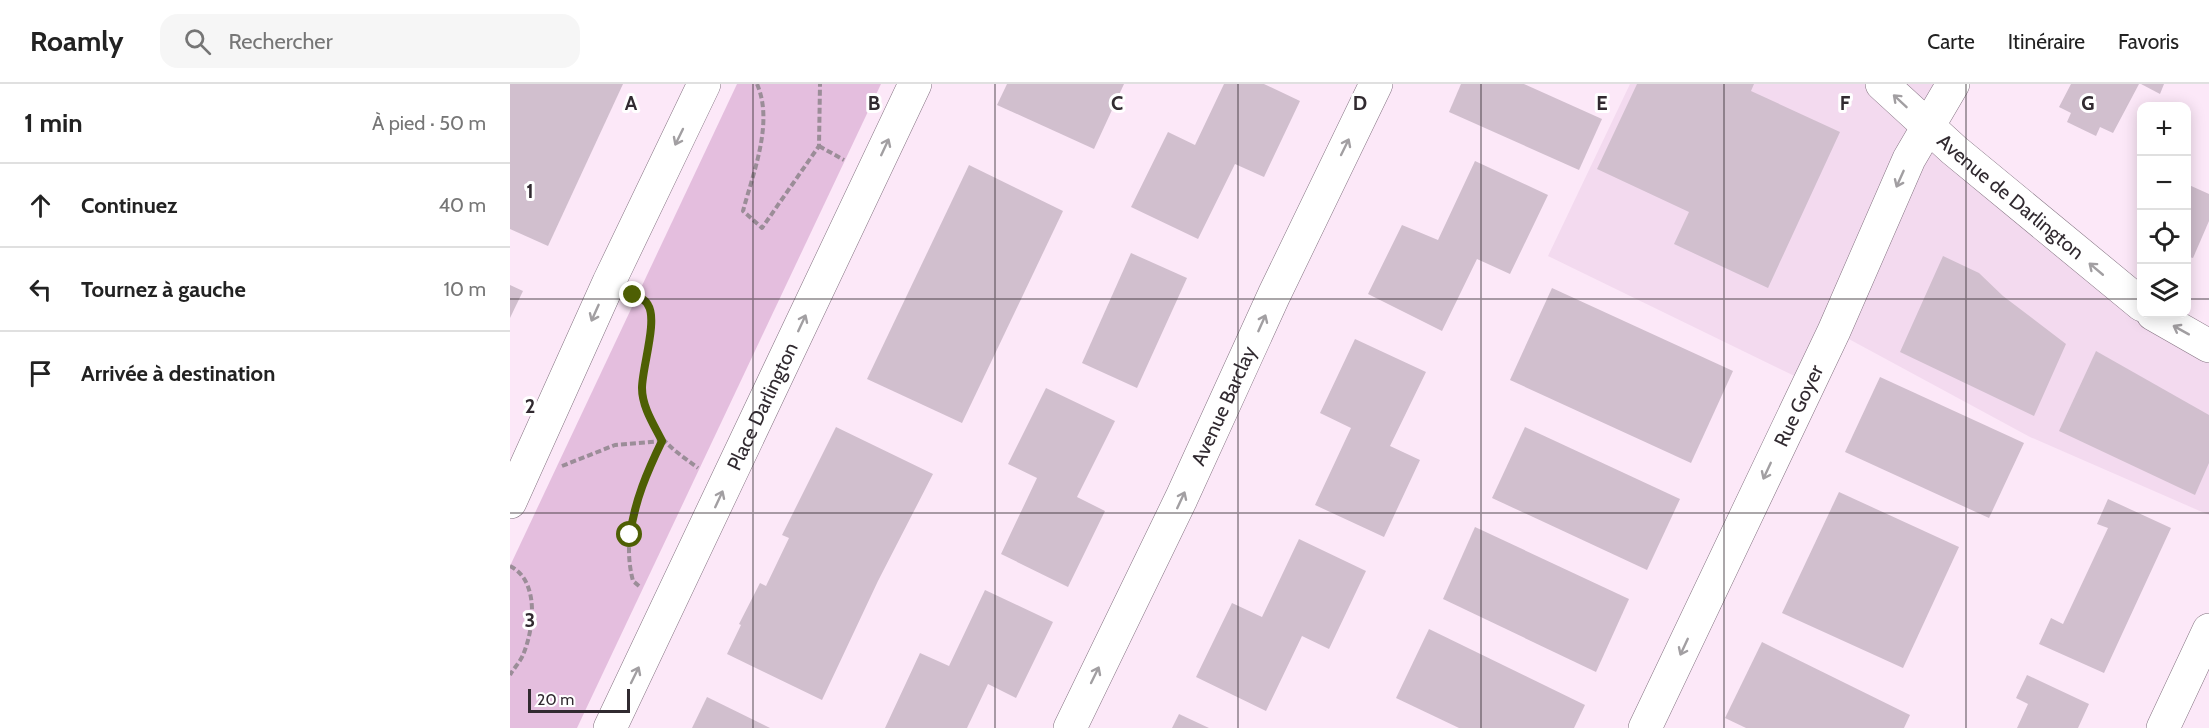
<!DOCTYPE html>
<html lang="fr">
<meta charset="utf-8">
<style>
body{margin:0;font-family:Cabin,sans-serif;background:#f6f6f6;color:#222}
.controls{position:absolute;right:18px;top:18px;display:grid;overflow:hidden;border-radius:12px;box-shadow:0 3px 15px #0003}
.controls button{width:54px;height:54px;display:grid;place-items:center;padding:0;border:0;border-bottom:2px solid #e0e0e0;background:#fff;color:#222;font:30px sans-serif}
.scale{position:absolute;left:18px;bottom:15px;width:102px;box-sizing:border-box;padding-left:6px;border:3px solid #312a30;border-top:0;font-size:16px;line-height:21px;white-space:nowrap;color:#312a30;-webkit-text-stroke:4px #fff;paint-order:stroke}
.stop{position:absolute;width:18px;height:18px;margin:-14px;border:4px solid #4e5f04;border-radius:50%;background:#fff}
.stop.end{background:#4e5f04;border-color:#fff;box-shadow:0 2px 6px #0008}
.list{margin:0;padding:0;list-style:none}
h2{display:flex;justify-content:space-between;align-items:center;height:78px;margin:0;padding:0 24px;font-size:26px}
h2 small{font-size:20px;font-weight:400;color:#767676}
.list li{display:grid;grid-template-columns:39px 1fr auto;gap:18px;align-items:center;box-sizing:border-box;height:84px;padding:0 24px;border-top:2px solid #e0e0e0}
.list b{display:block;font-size:22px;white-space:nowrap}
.list em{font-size:20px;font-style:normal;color:#767676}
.icon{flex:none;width:33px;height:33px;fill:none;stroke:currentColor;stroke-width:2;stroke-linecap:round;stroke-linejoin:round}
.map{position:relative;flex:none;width:1699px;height:644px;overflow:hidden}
header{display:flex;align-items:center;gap:36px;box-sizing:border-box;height:84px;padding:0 30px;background:#fff;border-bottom:2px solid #e0e0e0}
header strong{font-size:28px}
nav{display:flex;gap:33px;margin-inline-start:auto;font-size:21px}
.search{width:420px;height:54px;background:#f6f6f6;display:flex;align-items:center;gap:15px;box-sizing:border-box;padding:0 21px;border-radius:18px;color:#767676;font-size:22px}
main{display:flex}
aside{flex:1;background:#fff}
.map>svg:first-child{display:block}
</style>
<header>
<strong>Roamly</strong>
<div class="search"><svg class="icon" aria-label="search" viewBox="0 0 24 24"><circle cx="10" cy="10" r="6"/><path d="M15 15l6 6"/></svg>Rechercher</div>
<nav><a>Carte</a><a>Itinéraire</a><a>Favoris</a></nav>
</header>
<main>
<aside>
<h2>1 min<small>À pied · 50 m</small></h2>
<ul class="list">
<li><svg class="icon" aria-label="ahead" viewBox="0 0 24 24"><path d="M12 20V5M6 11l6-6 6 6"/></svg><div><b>Continuez</b></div><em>40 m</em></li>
<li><svg class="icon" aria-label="left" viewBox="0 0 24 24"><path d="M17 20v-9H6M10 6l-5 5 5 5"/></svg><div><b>Tournez à gauche</b></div><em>10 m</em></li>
<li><svg class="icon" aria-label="arrive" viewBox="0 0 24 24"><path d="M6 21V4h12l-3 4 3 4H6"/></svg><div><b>Arrivée à destination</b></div></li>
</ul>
</aside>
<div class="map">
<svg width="1699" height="644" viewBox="0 0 1699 644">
<rect width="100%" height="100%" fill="#fce8f8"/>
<polygon fill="#f3daef" points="1120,0 1443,0 1419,43 1699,262 1699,431 1520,353 1324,247 1299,299 1038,172"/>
<polygon fill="#e4bede" points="227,0 371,0 67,644 0,644 0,482"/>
<g fill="#d1bfce">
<polygon points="0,0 113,0 38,162 0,145"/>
<polygon points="497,0 614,0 584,65 487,21"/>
<polygon points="714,0 754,0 790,17 754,93 725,80 688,155 621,123 658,48 685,61"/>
<polygon points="951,0 1014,0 1092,35 1069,86 939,28"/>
<polygon points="1127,0 1244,0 1241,7 1330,48 1258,204 1164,160 1179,128 1087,85"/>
<polygon points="1561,0 1629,0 1603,49 1590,43 1586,52 1557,38 1561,29 1549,23"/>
<polygon points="1631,0 1654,0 1650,10"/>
<polygon points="965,77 1038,111 1000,190 967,175 932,247 858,210 892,141 928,156"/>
<polygon points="459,81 553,127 452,339 357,295"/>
<polygon points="1679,101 1699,110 1699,137 1683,174 1676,172 1676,106"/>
<polygon points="621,169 677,194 627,304 572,279"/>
<polygon points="1433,172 1469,189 1493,212 1556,260 1524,332 1390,268"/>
<polygon points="0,201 13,207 0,234"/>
<polygon points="1042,204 1223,287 1181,379 1000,296"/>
<polygon points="845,255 916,288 880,362 910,376 874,453 805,421 841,344 810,329"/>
<polygon points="1586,267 1699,331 1699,379 1685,411 1549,347"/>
<polygon points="1370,293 1514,359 1479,434 1335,368"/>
<polygon points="536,304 605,337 567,413 595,427 558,503 491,470 527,394 498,380"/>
<polygon points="326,343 423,390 368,497 312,616 217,570 231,541 229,540 250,499 256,502 279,454 272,451"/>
<polygon points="1015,343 1170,415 1137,486 982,414"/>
<polygon points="1329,408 1449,463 1393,584 1272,529"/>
<polygon points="1598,415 1661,444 1594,589 1529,560 1541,534 1553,540 1598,444 1587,440"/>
<polygon points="965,443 1119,515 1086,588 933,515"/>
<polygon points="789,455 856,487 819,565 792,552 756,627 686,593 722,519 752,533"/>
<polygon points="475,506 543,538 506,614 478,600 457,644 375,644 410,569 439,582"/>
<polygon points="919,545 1075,621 1064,644 949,644 886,614"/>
<polygon points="1252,558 1400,631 1394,644 1236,644 1215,634"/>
<polygon points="1517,591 1579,620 1568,644 1507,644 1518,620 1506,614"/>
<polygon points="197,613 260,644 182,644"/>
<polygon points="669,630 699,644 662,644"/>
</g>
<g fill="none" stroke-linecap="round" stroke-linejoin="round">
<defs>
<g id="street">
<polyline points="0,418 99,198 194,0"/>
<path id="s1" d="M 100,644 L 405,0"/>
<path id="s2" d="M 560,644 L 671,415 L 764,211 L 866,0"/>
<path id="s3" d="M 1135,644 L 1324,247 L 1399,75 L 1443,0"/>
<polyline points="1653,644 1699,546"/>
</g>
<g id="secondary">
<path id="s4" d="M 1372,0 L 1444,66 L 1632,221"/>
<polyline points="1643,230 1699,262"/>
</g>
</defs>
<use href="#street" stroke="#837280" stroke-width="34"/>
<use href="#secondary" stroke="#837280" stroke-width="34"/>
<g stroke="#9b8d98" stroke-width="4" stroke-dasharray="6 3" stroke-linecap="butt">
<path d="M 247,0 C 264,39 243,89 233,127 L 252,144 L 309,62 L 310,0"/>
<polyline points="309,62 334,76"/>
<path d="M 129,213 C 138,218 143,225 143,235 C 143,241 140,248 139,254 C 135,275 128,301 135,322 C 146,355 161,364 188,384"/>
<polyline points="52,382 105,361 152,357"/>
<path d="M 0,482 C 30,497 24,545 13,571 C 10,578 4,584 0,591"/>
<path d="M 129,502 L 123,497 C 110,448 131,401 152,357"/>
</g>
<use href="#street" stroke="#fff" stroke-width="33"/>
<use href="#secondary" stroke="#fff" stroke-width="33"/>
</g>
<defs><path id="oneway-shaft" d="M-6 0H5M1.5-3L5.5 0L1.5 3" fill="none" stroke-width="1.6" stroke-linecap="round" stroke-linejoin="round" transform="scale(1.5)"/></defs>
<g stroke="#a29fa2">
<use href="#oneway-shaft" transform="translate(1390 17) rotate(-137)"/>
<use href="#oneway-shaft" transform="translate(169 53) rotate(116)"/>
<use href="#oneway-shaft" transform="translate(375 63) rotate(-65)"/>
<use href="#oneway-shaft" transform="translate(835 63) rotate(-64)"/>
<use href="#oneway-shaft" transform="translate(1390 95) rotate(114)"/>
<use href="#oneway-shaft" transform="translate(1586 185) rotate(-140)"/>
<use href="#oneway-shaft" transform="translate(85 229) rotate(114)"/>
<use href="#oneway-shaft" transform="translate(292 239) rotate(-65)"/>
<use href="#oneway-shaft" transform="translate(752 239) rotate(-66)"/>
<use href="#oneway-shaft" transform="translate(1671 246) rotate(-151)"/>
<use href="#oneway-shaft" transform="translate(1257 387) rotate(115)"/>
<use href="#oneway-shaft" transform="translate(209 415) rotate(-65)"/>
<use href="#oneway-shaft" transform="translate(671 416) rotate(-65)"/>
<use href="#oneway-shaft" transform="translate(1174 563) rotate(115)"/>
<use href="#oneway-shaft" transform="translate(125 591) rotate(-64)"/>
<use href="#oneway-shaft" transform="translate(585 591) rotate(-64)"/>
</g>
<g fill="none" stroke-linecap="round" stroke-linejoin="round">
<path stroke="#4e5f04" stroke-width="8" d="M 120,451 C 125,416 137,388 152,357 C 144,341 132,323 132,304 C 132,284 148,236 138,221 C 135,215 129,213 123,211"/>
</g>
<path fill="none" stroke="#312a30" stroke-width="1.5" stroke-opacity="0.55" d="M 243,0 L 243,644M 485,0 L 485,644M 728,0 L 728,644M 971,0 L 971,644M 1214,0 L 1214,644M 1456,0 L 1456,644M 0,215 L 1632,215M 1676,215 L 1699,215M 0,429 L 1699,429"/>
<g text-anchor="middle" stroke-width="6" stroke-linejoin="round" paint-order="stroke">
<g font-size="20" fill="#312a30" stroke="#fff">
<text dy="7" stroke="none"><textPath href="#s4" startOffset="171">Avenue de Darlington</textPath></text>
<text dy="7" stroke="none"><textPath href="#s3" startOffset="357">Rue Goyer</textPath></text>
<text dy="7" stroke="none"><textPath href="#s1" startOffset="356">Place Darlington</textPath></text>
<text dy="7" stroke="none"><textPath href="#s2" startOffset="357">Avenue Barclay</textPath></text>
</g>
</g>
<g font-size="20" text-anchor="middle" font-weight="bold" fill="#312a30" stroke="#fff" stroke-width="6" stroke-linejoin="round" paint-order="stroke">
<text x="121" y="26">A</text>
<text x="364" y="26">B</text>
<text x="607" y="26">C</text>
<text x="850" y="26">D</text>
<text x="1092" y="26">E</text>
<text x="1335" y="26">F</text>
<text x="1578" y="26">G</text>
<text x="20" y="114">1</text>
<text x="20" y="329">2</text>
<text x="20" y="543">3</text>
</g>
</svg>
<div class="controls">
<button>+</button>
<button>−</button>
<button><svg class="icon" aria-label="locate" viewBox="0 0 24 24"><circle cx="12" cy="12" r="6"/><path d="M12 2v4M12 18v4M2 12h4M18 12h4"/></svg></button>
<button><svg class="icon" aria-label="layers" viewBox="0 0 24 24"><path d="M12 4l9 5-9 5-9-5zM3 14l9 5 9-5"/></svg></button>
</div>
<div class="scale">20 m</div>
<div class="stop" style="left:120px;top:451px"></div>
<div class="stop end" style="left:123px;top:211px"></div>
</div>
</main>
